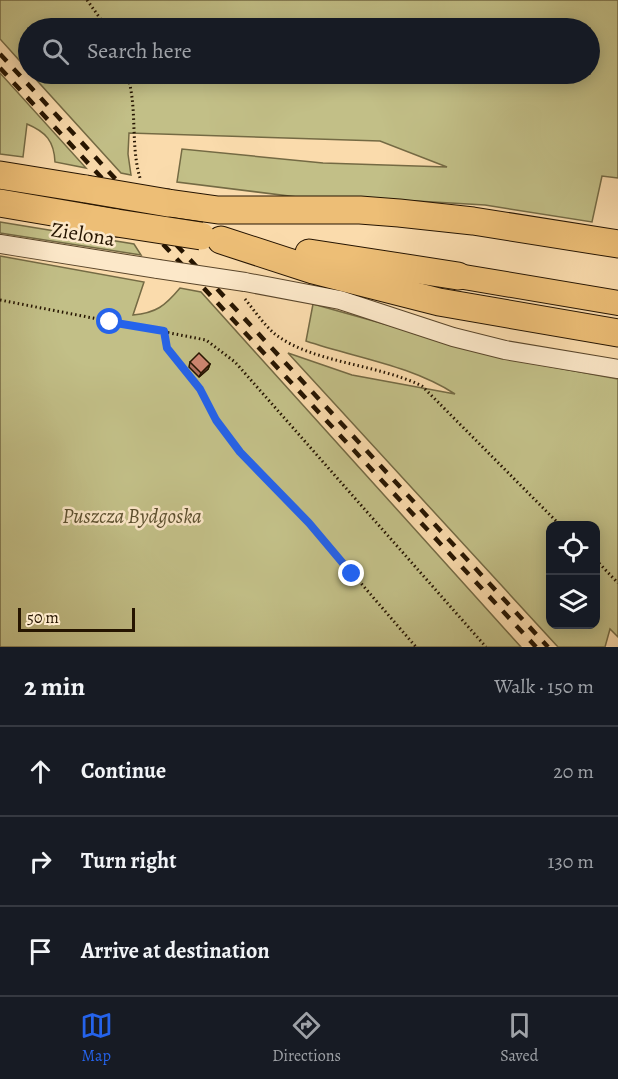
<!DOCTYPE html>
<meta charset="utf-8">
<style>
body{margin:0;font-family:Alegreya,serif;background:#20242c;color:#f1f3f6}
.controls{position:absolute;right:18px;bottom:18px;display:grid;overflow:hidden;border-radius:12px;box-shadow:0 3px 15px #0003}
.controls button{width:54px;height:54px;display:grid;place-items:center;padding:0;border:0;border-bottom:2px solid #363941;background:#171b24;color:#f1f3f6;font:30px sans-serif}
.scale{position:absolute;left:18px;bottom:15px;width:117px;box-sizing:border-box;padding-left:6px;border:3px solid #251400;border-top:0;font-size:16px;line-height:21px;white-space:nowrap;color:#251400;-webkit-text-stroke:4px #fce8c9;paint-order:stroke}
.stop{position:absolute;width:18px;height:18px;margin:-14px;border:4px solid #2563eb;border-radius:50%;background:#fff}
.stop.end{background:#2563eb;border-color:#fff;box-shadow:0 2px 6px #0008}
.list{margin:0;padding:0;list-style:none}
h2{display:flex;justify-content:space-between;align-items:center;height:78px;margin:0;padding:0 24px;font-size:26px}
h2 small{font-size:20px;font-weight:400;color:#9ea1a6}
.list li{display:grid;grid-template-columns:39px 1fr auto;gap:18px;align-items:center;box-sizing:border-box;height:90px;padding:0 24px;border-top:2px solid #363941}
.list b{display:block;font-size:22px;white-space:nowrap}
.list em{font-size:20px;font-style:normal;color:#9ea1a6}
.icon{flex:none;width:33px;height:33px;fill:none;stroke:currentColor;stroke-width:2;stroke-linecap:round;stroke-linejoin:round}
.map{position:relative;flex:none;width:618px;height:647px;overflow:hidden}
.search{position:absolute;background:#171b24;box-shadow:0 3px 15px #0003;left:18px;right:18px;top:18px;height:66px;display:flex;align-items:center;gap:15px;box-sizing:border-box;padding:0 21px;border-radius:33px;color:#9ea1a6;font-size:22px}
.sheet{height:348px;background:#171b24}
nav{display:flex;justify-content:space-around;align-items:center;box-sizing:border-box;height:84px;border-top:2px solid #363941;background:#171b24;font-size:16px;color:#9ea1a6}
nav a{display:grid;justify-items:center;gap:3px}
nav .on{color:#2563eb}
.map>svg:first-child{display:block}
</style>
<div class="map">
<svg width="618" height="647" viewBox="0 0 618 647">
<rect width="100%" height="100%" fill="#fadbac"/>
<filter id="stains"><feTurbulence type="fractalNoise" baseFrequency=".00333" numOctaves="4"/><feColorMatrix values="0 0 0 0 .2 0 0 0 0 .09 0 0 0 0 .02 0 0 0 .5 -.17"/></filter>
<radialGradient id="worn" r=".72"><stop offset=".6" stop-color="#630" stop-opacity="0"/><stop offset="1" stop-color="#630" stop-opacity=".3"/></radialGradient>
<g fill="#c2bf87" stroke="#746a44" stroke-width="1.5" fill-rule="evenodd">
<polygon points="0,0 618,0 618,178 602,176 592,222 485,205 416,201 313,199 177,182 182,149 323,163 447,167 380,141 129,133 128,154 131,175 121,173 31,74 590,74 590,28 28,28 28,70 0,39"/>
<path d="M 0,73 L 86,168 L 55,162 C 54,141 46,132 27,124 L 23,157 L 0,154 Z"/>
<polygon points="0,222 134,244 141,255 0,233"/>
<path d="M 0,256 L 144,282 L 133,315 C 156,313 165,306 180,288 L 201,292 L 521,647 L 0,647 Z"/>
<path d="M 313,304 L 509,359 L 618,379 L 618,637 L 610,629 L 605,647 L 558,647 L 288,353 L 352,375 L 455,394 C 410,365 356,358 306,341 ZM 550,526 L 596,526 L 596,624 L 550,624 Z"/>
</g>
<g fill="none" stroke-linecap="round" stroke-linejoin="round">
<defs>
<g id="tertiary">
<polyline points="0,244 158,269"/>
<polyline points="245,282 340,300 453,337 505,350 618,369"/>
</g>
<polyline id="trunk" points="458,276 618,303"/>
<g id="motorway">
<polyline points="0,175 86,189"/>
<polyline points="0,203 117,223"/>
<polyline points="168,203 218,210 360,210 399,213 473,221 618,244"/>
<polyline points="221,240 313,270 439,302 618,333"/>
<polyline points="309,253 458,276"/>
</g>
</defs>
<use href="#tertiary" stroke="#5a462b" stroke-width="20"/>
<use href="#trunk" stroke="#251400" stroke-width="26"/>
<use href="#motorway" stroke="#251400" stroke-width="29"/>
<g stroke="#251400" stroke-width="3" stroke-dasharray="1.5 3" stroke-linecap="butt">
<polyline points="87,0 107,28"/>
<path d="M 127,74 C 138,108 130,144 140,178"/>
<path d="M 245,299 C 254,310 264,325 275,334 C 312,363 378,364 422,386 L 561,526"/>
<polyline points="0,300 206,340 235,362 486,647"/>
<polyline points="164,331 167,348 200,389 216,420 240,452 309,523 416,647"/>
<polyline points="596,560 618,583"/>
</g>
<use href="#tertiary" stroke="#fce8c9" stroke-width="18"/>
<use href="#trunk" stroke="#edbe76" stroke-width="24"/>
<use href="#motorway" stroke="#edbe76" stroke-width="27"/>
<g stroke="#251400" stroke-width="4.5" stroke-dasharray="10 10" stroke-linecap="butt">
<polyline points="0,54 548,647"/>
<polyline points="0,68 536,647"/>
</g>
<defs>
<polyline id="tertiary-bridge" points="158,269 245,282"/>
<g id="motorway-bridge">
<polyline points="86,189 168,203"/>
<polyline points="117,223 201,236"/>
</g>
</defs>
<use href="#tertiary-bridge" stroke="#5a462b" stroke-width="20" stroke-linecap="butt"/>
<use href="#motorway-bridge" stroke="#251400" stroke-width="29" stroke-linecap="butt"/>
<use href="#tertiary-bridge" stroke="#fce8c9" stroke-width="18"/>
<use href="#motorway-bridge" stroke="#edbe76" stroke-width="27"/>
</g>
<polygon fill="#b37362" stroke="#251400" stroke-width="1.5" points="190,362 210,364 208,369 199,377 189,367"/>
<polygon fill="#925e50" stroke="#251400" stroke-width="1.5" points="210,364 208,369 199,377 201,373"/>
<polygon fill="#d08672" stroke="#251400" stroke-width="1.5" points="199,353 210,364 201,373 190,362"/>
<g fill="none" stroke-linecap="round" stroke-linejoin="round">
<polyline stroke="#2563eb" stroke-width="8" points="110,322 164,331 167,348 200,389 216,420 240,452 309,523 352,574"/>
</g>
<g text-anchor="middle" stroke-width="5" stroke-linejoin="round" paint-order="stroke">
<g font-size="21" fill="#251400" stroke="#fce8c9">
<text transform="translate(83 234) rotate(9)" y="7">Zielona</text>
</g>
<g font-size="21" font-style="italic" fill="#5c502f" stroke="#fce8c9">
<text x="132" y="523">Puszcza Bydgoska</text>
</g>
</g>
<rect width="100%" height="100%" filter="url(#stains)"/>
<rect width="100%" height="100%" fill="url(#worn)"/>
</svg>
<div class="controls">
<button><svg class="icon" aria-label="locate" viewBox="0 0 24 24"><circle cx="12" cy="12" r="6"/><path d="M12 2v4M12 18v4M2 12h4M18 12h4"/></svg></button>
<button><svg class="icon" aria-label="layers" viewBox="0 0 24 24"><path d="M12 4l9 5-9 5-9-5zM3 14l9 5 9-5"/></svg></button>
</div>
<div class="scale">50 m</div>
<div class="stop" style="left:110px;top:322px"></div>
<div class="stop end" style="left:352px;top:574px"></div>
<div class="search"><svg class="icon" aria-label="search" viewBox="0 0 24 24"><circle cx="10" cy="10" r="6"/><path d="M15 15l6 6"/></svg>Search here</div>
</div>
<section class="sheet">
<h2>2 min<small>Walk · 150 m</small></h2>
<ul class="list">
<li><svg class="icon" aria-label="ahead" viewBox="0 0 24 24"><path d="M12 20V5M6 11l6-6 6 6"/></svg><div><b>Continue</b></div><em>20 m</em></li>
<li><svg class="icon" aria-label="right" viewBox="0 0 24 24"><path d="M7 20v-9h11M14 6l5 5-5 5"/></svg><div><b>Turn right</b></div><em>130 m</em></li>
<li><svg class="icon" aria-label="arrive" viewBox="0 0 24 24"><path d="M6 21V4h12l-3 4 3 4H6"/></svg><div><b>Arrive at destination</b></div></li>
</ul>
</section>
<nav>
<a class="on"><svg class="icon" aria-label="map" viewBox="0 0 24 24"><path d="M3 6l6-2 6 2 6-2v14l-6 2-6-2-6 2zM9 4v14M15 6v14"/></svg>Map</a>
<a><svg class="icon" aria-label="directions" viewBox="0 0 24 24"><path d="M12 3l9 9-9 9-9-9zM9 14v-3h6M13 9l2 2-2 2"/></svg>Directions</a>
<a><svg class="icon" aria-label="saved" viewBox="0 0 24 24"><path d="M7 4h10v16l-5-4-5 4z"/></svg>Saved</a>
</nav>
